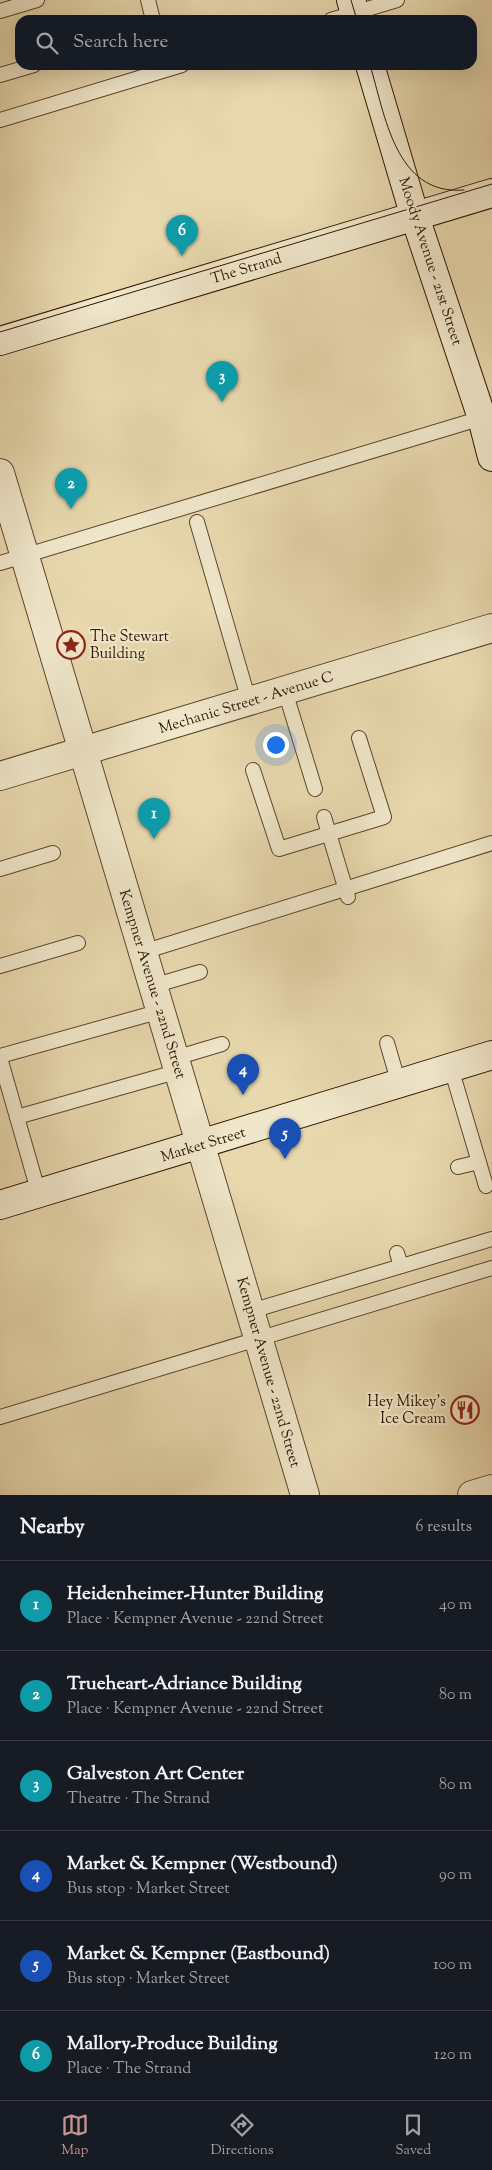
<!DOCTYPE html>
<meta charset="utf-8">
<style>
body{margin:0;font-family:"Sorts Mill Goudy",serif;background:#242831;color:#f1f3f6}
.you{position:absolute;left:275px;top:744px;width:18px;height:18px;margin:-12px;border:4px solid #fff;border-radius:50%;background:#1a73e8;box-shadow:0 0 0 8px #1a73e833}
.badge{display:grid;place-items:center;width:32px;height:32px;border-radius:50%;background:#c59692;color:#fff;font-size:16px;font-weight:700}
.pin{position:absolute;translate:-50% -41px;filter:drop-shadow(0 1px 2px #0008)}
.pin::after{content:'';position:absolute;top:26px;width:18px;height:15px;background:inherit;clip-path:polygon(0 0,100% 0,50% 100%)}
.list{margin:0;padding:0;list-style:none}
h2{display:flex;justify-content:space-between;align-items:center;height:65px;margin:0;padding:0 20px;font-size:21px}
h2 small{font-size:16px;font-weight:400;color:#9ea1a6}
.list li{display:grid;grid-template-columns:32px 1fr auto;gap:15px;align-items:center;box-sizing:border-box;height:90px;padding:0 20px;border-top:1px solid #363941}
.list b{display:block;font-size:19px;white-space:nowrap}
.list p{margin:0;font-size:16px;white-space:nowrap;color:#9ea1a6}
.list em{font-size:16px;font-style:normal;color:#9ea1a6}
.icon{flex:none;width:28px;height:28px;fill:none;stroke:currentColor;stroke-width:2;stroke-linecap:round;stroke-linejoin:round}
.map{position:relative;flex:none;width:492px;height:1495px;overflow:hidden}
.search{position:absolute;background:#171b24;box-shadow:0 5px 20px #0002;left:15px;right:15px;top:15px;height:55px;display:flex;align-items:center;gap:12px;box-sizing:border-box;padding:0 18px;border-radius:15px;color:#9ea1a6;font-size:19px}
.sheet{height:605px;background:#171b24}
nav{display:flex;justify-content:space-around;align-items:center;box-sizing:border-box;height:70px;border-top:1px solid #363941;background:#171b24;font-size:14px;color:#9ea1a6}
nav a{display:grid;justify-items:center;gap:2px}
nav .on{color:#c59692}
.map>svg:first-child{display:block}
</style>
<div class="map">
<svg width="492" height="1495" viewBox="0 0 492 1495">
<rect width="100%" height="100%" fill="#e8d8ae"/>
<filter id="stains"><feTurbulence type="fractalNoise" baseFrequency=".004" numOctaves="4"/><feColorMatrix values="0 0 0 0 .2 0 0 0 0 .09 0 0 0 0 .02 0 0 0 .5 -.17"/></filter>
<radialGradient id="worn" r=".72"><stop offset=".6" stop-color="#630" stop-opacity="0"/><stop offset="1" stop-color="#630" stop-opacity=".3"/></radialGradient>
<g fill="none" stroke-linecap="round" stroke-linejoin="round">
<defs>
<g id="lane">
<polyline points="148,0 152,16 150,20"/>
<polyline points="0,11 37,0"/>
<polyline points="331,20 397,0"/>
<polyline points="0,75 34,65"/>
<polyline points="0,120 182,65"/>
<polyline points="197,522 249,701"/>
<polyline points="0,563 485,417"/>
<polyline points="285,691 315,789"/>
<polyline points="253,770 279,849 384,817 359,738"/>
<polyline points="324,817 348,897"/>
<polyline points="0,869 53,853"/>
<polyline points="143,952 492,843"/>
<polyline points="0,966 78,943"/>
<polyline points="153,986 200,972"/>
<polyline points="387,1043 399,1084"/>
<polyline points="0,1056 161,1011"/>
<polyline points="0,1058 39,1194"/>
<polyline points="175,1058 222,1044"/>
<polyline points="451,1068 486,1186"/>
<polyline points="17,1117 179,1071"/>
<polyline points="458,1167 479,1162"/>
<polyline points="397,1253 401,1266"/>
<polyline points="251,1311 492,1239"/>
<polyline points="0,1417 492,1268"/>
</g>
<g id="street">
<polyline points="0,473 305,1495"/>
<polyline points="0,776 492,628"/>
<polyline points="472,1495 492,1489"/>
</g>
<g id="secondary">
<polyline points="351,0 357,20"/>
<polyline points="370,65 415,217 482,418 492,457"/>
<polyline points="0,341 492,193"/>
<polyline points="0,1205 492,1055"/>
</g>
</defs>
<use href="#lane" stroke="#5c462c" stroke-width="16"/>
<use href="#street" stroke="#5c462c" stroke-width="30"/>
<use href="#secondary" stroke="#2e1500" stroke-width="30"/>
<use href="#lane" stroke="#f0e6ca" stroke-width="14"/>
<use href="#street" stroke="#f0e6ca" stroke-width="28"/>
<use href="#secondary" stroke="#f0e6ca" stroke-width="28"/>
<g stroke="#2e1500" stroke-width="1">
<polyline points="351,0 357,20"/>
<path d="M 370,65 C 385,114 395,196 464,190"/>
<polyline points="0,332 492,184"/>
</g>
</g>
<defs>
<symbol id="sight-ring" viewBox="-11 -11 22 22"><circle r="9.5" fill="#f0e6ca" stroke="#8f2418" stroke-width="1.5"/><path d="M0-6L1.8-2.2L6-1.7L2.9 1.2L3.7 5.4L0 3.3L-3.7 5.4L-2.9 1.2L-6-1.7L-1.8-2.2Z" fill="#8f2418"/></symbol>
<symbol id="restaurant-ring" viewBox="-11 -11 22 22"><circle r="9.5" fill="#f0e6ca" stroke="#8f2418" stroke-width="1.5"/><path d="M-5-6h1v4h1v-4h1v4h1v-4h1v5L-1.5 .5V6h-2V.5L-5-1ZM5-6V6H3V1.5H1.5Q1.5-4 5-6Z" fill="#8f2418"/></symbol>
</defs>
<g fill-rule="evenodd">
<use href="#sight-ring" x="55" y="629" width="32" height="32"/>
<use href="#restaurant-ring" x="449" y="1394" width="32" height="32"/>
</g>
<g text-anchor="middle" stroke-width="4.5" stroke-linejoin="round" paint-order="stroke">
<g font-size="15" fill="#2e1500" stroke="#f0e6ca">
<text transform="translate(431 261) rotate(72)" y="5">Moody Avenue - 21st Street</text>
<text transform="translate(246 268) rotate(-17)" y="5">The Strand</text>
<text transform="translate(246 702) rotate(-17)" y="5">Mechanic Street - Avenue C</text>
<text transform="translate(153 984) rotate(73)" y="5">Kempner Avenue - 22nd Street</text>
<text transform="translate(203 1144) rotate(-17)" y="5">Market Street</text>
<text transform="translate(269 1372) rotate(74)" y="5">Kempner Avenue - 22nd Street</text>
</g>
<g font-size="15" fill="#2e1500" stroke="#f0e6ca" text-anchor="start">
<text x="90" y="641">The Stewart<tspan x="90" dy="17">Building</tspan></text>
<text x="446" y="1406" text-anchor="end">Hey Mikey's<tspan x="446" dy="17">Ice Cream</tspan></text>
</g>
</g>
<rect width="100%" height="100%" filter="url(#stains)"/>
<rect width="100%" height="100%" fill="url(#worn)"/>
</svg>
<div class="you"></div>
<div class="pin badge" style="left:154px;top:839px;background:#0f9aa8">1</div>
<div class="pin badge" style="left:71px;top:509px;background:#0f9aa8">2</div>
<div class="pin badge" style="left:222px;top:402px;background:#0f9aa8">3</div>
<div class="pin badge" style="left:243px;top:1095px;background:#1a4fb4">4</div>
<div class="pin badge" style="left:285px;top:1159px;background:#1a4fb4">5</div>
<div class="pin badge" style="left:182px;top:256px;background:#0f9aa8">6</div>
<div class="search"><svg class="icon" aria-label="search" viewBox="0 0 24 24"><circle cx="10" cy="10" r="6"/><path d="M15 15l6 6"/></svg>Search here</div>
</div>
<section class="sheet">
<h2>Nearby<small>6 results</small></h2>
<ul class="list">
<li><span class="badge" style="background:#0f9aa8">1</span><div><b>Heidenheimer-Hunter Building</b><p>Place · Kempner Avenue - 22nd Street</p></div><em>40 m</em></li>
<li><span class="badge" style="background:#0f9aa8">2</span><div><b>Trueheart-Adriance Building</b><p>Place · Kempner Avenue - 22nd Street</p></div><em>80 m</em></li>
<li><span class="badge" style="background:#0f9aa8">3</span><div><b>Galveston Art Center</b><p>Theatre · The Strand</p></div><em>80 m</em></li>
<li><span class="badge" style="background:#1a4fb4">4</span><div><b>Market &amp; Kempner (Westbound)</b><p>Bus stop · Market Street</p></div><em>90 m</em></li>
<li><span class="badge" style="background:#1a4fb4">5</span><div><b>Market &amp; Kempner (Eastbound)</b><p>Bus stop · Market Street</p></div><em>100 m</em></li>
<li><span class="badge" style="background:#0f9aa8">6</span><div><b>Mallory-Produce Building</b><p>Place · The Strand</p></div><em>120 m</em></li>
</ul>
</section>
<nav>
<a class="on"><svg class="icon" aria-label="map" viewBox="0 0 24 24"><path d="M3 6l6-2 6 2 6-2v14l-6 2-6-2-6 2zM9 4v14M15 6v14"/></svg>Map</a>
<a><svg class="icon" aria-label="directions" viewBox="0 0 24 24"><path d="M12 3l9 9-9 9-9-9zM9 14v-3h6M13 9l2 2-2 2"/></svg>Directions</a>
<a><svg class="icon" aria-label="saved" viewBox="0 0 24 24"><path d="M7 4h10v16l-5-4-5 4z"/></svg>Saved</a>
</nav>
